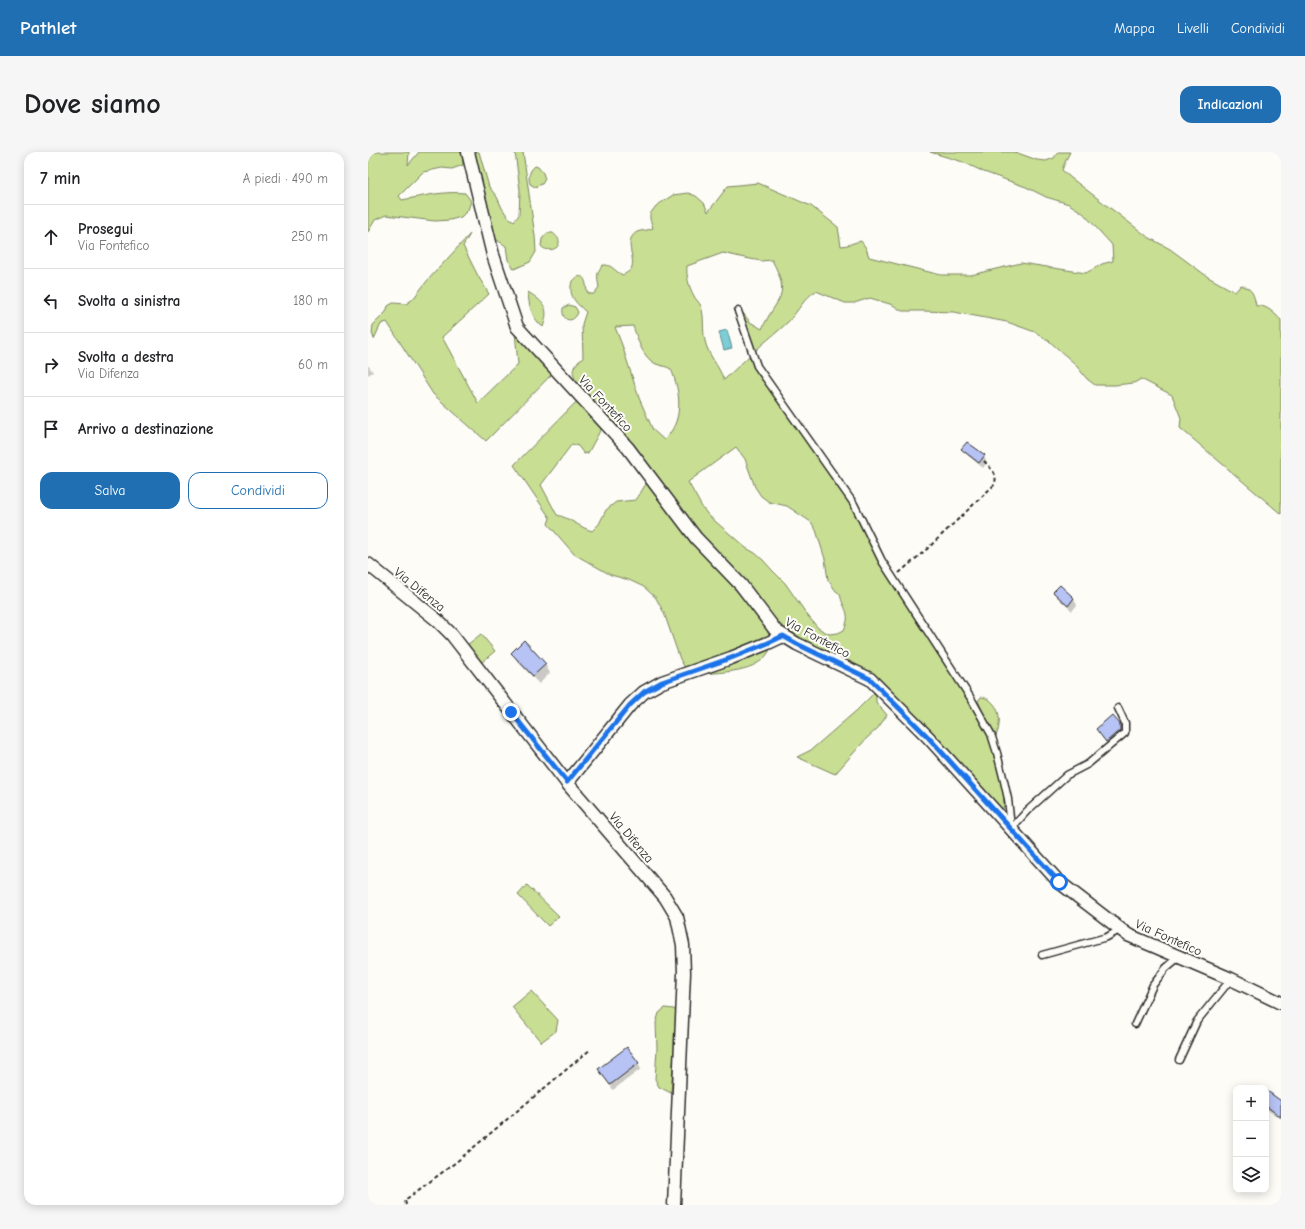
<!DOCTYPE html>
<html lang="it">
<meta charset="utf-8">
<style>
body{margin:0;font-family:"Comic Neue",sans-serif;background:#f6f6f6;color:#202124}
.controls{position:absolute;right:12px;bottom:12px;display:grid;overflow:hidden;border-radius:8px;box-shadow:0 2px 10px #0003}
.controls button{width:36px;height:36px;display:grid;place-items:center;padding:0;border:0;border-bottom:1px solid #e0e0e0;background:#fff;color:#202124;font:20px sans-serif}
.stop{position:absolute;width:12px;height:12px;margin:-9px;border:3px solid #1a73e8;border-radius:50%;background:#fff}
.stop.end{background:#1a73e8;border-color:#fff;box-shadow:0 1px 4px #0008}
.list{margin:0;padding:0;list-style:none}
h2{display:flex;justify-content:space-between;align-items:center;height:52px;margin:0;padding:0 16px;font-size:17px}
h2 small{font-size:13px;font-weight:400;color:#757577}
.list li{display:grid;grid-template-columns:26px 1fr auto;gap:12px;align-items:center;box-sizing:border-box;height:64px;padding:0 16px;border-top:1px solid #e0e0e0}
.list b{display:block;font-size:15px;white-space:nowrap}
.list p{margin:0;font-size:13px;white-space:nowrap;color:#757577}
.list em{font-size:13px;font-style:normal;color:#757577}
.actions{display:flex;gap:8px;padding:12px 16px}
.actions a{flex:1;padding:9px 0;border:1px solid #1f6fb2;border-radius:12px;text-align:center;font-size:14px;color:#1f6fb2}
.actions .main{background:#1f6fb2;color:#fff}
.icon{flex:none;width:22px;height:22px;fill:none;stroke:currentColor;stroke-width:2;stroke-linecap:round;stroke-linejoin:round}
.map{position:relative;flex:none;width:913px;height:1053px;overflow:hidden;border-radius:12px}
header{display:flex;align-items:center;gap:24px;box-sizing:border-box;height:56px;padding:0 20px;background:#1f6fb2;color:#fff}
header strong{font-size:19px}
nav{display:flex;gap:22px;margin-inline-start:auto;font-size:14px}
.intro{display:flex;align-items:center;justify-content:space-between;box-sizing:border-box;height:96px;padding:0 24px}
h1{margin:0;font-size:28px}
.button{padding:10px 18px;border-radius:12px;background:#1f6fb2;color:#fff;font-size:14px;font-weight:700}
main{display:flex;gap:24px;padding:0 24px}
aside{flex:1;background:#fff;border-radius:12px;box-shadow:0 2px 10px #0003}
.map>svg:first-child{display:block}
</style>
<header>
<strong>Pathlet</strong>
<nav><a>Mappa</a><a>Livelli</a><a>Condividi</a></nav>
</header>
<div class="intro"><h1>Dove siamo</h1><a class="button">Indicazioni</a></div>
<main>
<aside>
<h2>7 min<small>A piedi · 490 m</small></h2>
<ul class="list">
<li><svg class="icon" aria-label="ahead" viewBox="0 0 24 24"><path d="M12 20V5M6 11l6-6 6 6"/></svg><div><b>Prosegui</b><p>Via Fontefico</p></div><em>250 m</em></li>
<li><svg class="icon" aria-label="left" viewBox="0 0 24 24"><path d="M17 20v-9H6M10 6l-5 5 5 5"/></svg><div><b>Svolta a sinistra</b></div><em>180 m</em></li>
<li><svg class="icon" aria-label="right" viewBox="0 0 24 24"><path d="M7 20v-9h11M14 6l5 5-5 5"/></svg><div><b>Svolta a destra</b><p>Via Difenza</p></div><em>60 m</em></li>
<li><svg class="icon" aria-label="arrive" viewBox="0 0 24 24"><path d="M6 21V4h12l-3 4 3 4H6"/></svg><div><b>Arrivo a destinazione</b></div></li>
</ul>
<div class="actions"><a class="main">Salva</a><a>Condividi</a></div>
</aside>
<div class="map">
<svg width="913" height="1053" viewBox="0 0 913 1053">
<rect width="100%" height="100%" fill="#fdfcf7"/>
<filter id="ink" filterUnits="userSpaceOnUse"><feTurbulence type="fractalNoise" baseFrequency=".025" numOctaves="2"/><feDisplacementMap in="SourceGraphic" scale="8" xChannelSelector="R" yChannelSelector="G"/><feConvolveMatrix kernelMatrix="1 2 1 2 8 2 1 2 1" color-interpolation-filters="sRGB"/></filter>
<g filter="url(#ink)">
<g fill="#c8de93" stroke="#7a845f" fill-rule="evenodd">
<path d="M 0,0 L 41,0 L 40,13 L 51,0 L 94,0 L 95,13 L 84,17 L 74,16 L 55,20 L 31,44 L 34,48 C 56,44 75,39 97,41 L 103,49 L 100,58 L 93,65 L 82,68 L 67,69 L 18,63 L 7,68 L 0,80 Z"/>
<polygon points="102,0 111,0 121,35 129,45 134,56 140,65 146,69 151,63 152,38 147,0 155,0 167,84 168,100 162,110 146,117 140,108 138,94 126,86"/>
<path d="M 562,0 L 647,0 L 669,8 L 678,9 L 686,6 L 690,0 L 702,0 L 698,8 L 694,18 L 703,26 L 780,85 L 802,97 L 840,125 L 867,140 L 873,133 C 885,137 886,143 888,154 C 898,152 907,162 913,168 L 913,362 L 812,276 L 813,266 L 804,243 L 773,227 L 766,231 L 747,233 L 727,233 L 719,227 L 706,211 L 681,189 L 667,180 L 639,170 L 586,160 L 555,159 L 534,159 L 525,153 L 502,146 L 486,151 L 477,151 L 448,139 C 437,145 430,159 421,169 C 410,180 397,189 386,200 L 373,162 L 375,161 L 382,170 L 394,177 C 409,144 424,146 404,108 L 393,109 L 377,106 L 355,101 L 319,114 C 318,124 321,135 326,144 C 328,148 331,150 333,154 C 337,166 334,177 337,189 C 340,203 351,214 356,228 L 381,204 L 400,233 L 482,349 L 497,379 L 621,581 L 635,633 L 636,652 L 635,657 L 631,659 L 512,529 L 492,515 L 410,477 L 325,378 L 209,233 C 204,219 202,216 215,206 L 214,172 L 218,160 C 207,150 200,144 204,129 C 216,118 218,129 219,140 L 222,142 L 226,142 L 231,135 C 229,126 228,120 235,113 C 244,112 247,120 255,123 C 258,121 261,120 263,117 C 269,106 254,89 269,80 C 273,78 280,79 285,76 L 282,67 L 282,62 L 288,54 L 305,43 L 320,41 L 328,44 L 336,51 L 340,60 L 360,34 L 390,31 L 443,54 L 470,75 L 473,94 C 480,94 486,90 493,89 L 498,96 L 501,105 L 573,123 L 603,123 L 653,111 L 718,121 L 734,112 L 745,109 L 744,93 L 715,61 L 701,52 L 678,45 L 658,35 L 616,20 L 595,10 ZM 265,174 C 270,188 274,205 288,212 C 293,214 298,214 303,217 C 313,241 316,269 296,288 L 285,278 L 271,246 L 254,193 L 247,175 ZM 368,295 L 377,307 L 387,335 L 393,344 L 401,350 L 419,354 L 443,370 L 448,378 L 457,407 L 460,428 L 468,439 L 472,442 C 475,458 484,460 476,478 L 470,481 L 461,482 L 450,476 L 440,464 L 417,431 L 404,418 L 395,408 L 387,401 L 378,396 L 340,363 L 334,355 L 320,330 Z"/>
<path d="M 167,14 L 170,15 L 175,21 L 177,27 L 174,32 L 167,35 L 162,32 C 160,25 161,19 167,14 Z"/>
<path d="M 179,81 L 185,81 C 187,83 191,86 191,89 C 192,99 177,100 173,94 L 174,87 Z"/>
<polygon points="102,82 95,94 110,124 121,142 74,185 110,251 150,212 147,180 187,219 118,289 65,242 19,170 13,172 6,187 4,181 5,173 18,160 20,154 25,151 38,152 45,147 59,129"/>
<path d="M 160,140 C 176,150 182,156 175,175 C 163,165 161,154 160,140 Z"/>
<path d="M 201,153 L 207,155 L 210,160 C 206,172 193,170 195,156 Z"/>
<path d="M 212,246 L 244,287 L 233,277 L 220,301 L 216,302 L 210,294 L 204,292 L 173,333 L 189,363 C 202,366 211,375 224,379 L 231,372 L 238,358 L 248,350 L 268,348 L 281,327 C 303,357 325,387 349,416 C 359,428 369,439 378,451 C 386,461 396,471 401,483 C 403,489 404,495 400,501 C 387,523 344,520 321,523 L 312,507 L 296,461 L 288,446 L 276,435 L 261,428 L 243,423 L 206,402 L 180,372 L 182,366 L 146,313 Z"/>
<polygon points="113,482 127,499 113,511 99,493"/>
<polygon points="508,539 508,550 519,563 510,576 499,586 467,622 429,605 443,598 488,559"/>
<path d="M 613,545 C 626,546 633,560 631,573 C 631,578 628,583 627,588 L 610,549 Z"/>
<polygon points="159,733 191,764 180,774 150,743"/>
<polygon points="163,839 190,868 188,879 173,890 144,855"/>
<polygon points="297,856 306,857 309,861 303,941 291,935 287,927 289,897 288,871 291,861"/>
</g>
<polygon fill="#7ccdd5" stroke="#5c8c91" points="359,178 364,196 356,198 351,180"/>
<g fill="#0003">
<polygon points="0,213 5,220 0,223"/>
<polygon points="599,291 616,304 619,310 615,316 598,302 594,297"/>
<polygon points="692,435 706,447 709,453 704,459 690,446 686,440"/>
<polygon points="144,501 177,512 182,521 171,532 149,509"/>
<polygon points="752,573 755,579 742,595 729,577"/>
<polygon points="270,912 273,917 245,938 231,917"/>
<polygon points="898,946 913,950 913,967 898,957"/>
</g>
<g fill="#b7c3f4" stroke="#2b2b2b">
<polygon points="599,290 617,303 611,311 593,297"/>
<polygon points="692,433 706,446 700,454 685,440"/>
<polygon points="156,488 178,512 165,524 143,501"/>
<polygon points="744,563 752,572 752,578 738,590 728,577"/>
<polygon points="259,895 271,911 242,933 230,917"/>
<polygon points="898,938 913,949 913,965 898,954"/>
</g>
<g fill="none" stroke-linecap="round" stroke-linejoin="round">
<defs>
<g id="service">
<polyline points="370,159 389,214 486,352 514,409 604,548 623,582 629,601 636,629 640,647 643,675"/>
<polyline points="643,677 659,659 699,623 720,612 757,581 757,571 750,556"/>
<polyline points="674,803 739,785 753,777"/>
<polyline points="767,872 785,833 798,816 811,805"/>
<polyline points="811,908 829,869 863,827"/>
</g>
<g id="minor">
<polyline points="100,0 125,103 149,175 260,296 328,386 373,433 408,479 429,492 502,527 560,585 691,730 760,783 863,827 913,851"/>
<polyline points="0,412 69,468 84,483 199,631 297,745 309,765 315,793 316,821 306,1053"/>
<polyline points="199,631 262,553 276,540 294,530 363,506 400,491 415,484"/>
</g>
</defs>
<use href="#service" stroke="#2b2b2b" stroke-width="9"/>
<use href="#minor" stroke="#2b2b2b" stroke-width="15"/>
<g stroke="#2b2b2b" stroke-width="2" stroke-dasharray="4 3" stroke-linecap="butt">
<path d="M 531,421 L 559,397 L 626,333 C 631,322 623,317 616,309"/>
<polyline points="38,1053 37,1048 87,1011 223,897"/>
</g>
<use href="#service" stroke="#fdfcf7" stroke-width="6"/>
<use href="#minor" stroke="#fdfcf7" stroke-width="12"/>
</g>
</g>
<g fill="none" stroke-linecap="round" stroke-linejoin="round" filter="url(#ink)">
<polyline stroke="#1a73e8" stroke-width="5" points="143,560 199,630 262,553 276,540 294,530 363,506 400,491 415,484 429,492 502,527 560,585 691,730"/>
</g>
<g text-anchor="middle" stroke-width="4" stroke-linejoin="round" paint-order="stroke">
<g font-size="13" fill="#2b2b2b" stroke="#fdfcf7">
<text transform="translate(238 251) rotate(47)" y="5">Via Fontefico</text>
<text transform="translate(52 437) rotate(39)" y="5">Via Difenza</text>
<text transform="translate(450 485) rotate(28)" y="5">Via Fontefico</text>
<text transform="translate(264 685) rotate(50)" y="5">Via Difenza</text>
<text transform="translate(801 785) rotate(24)" y="5">Via Fontefico</text>
</g>
</g>
</svg>
<div class="controls">
<button>+</button>
<button>−</button>
<button><svg class="icon" aria-label="layers" viewBox="0 0 24 24"><path d="M12 4l9 5-9 5-9-5zM3 14l9 5 9-5"/></svg></button>
</div>
<div class="stop" style="left:691px;top:730px"></div>
<div class="stop end" style="left:143px;top:560px"></div>
</div>
</main>
